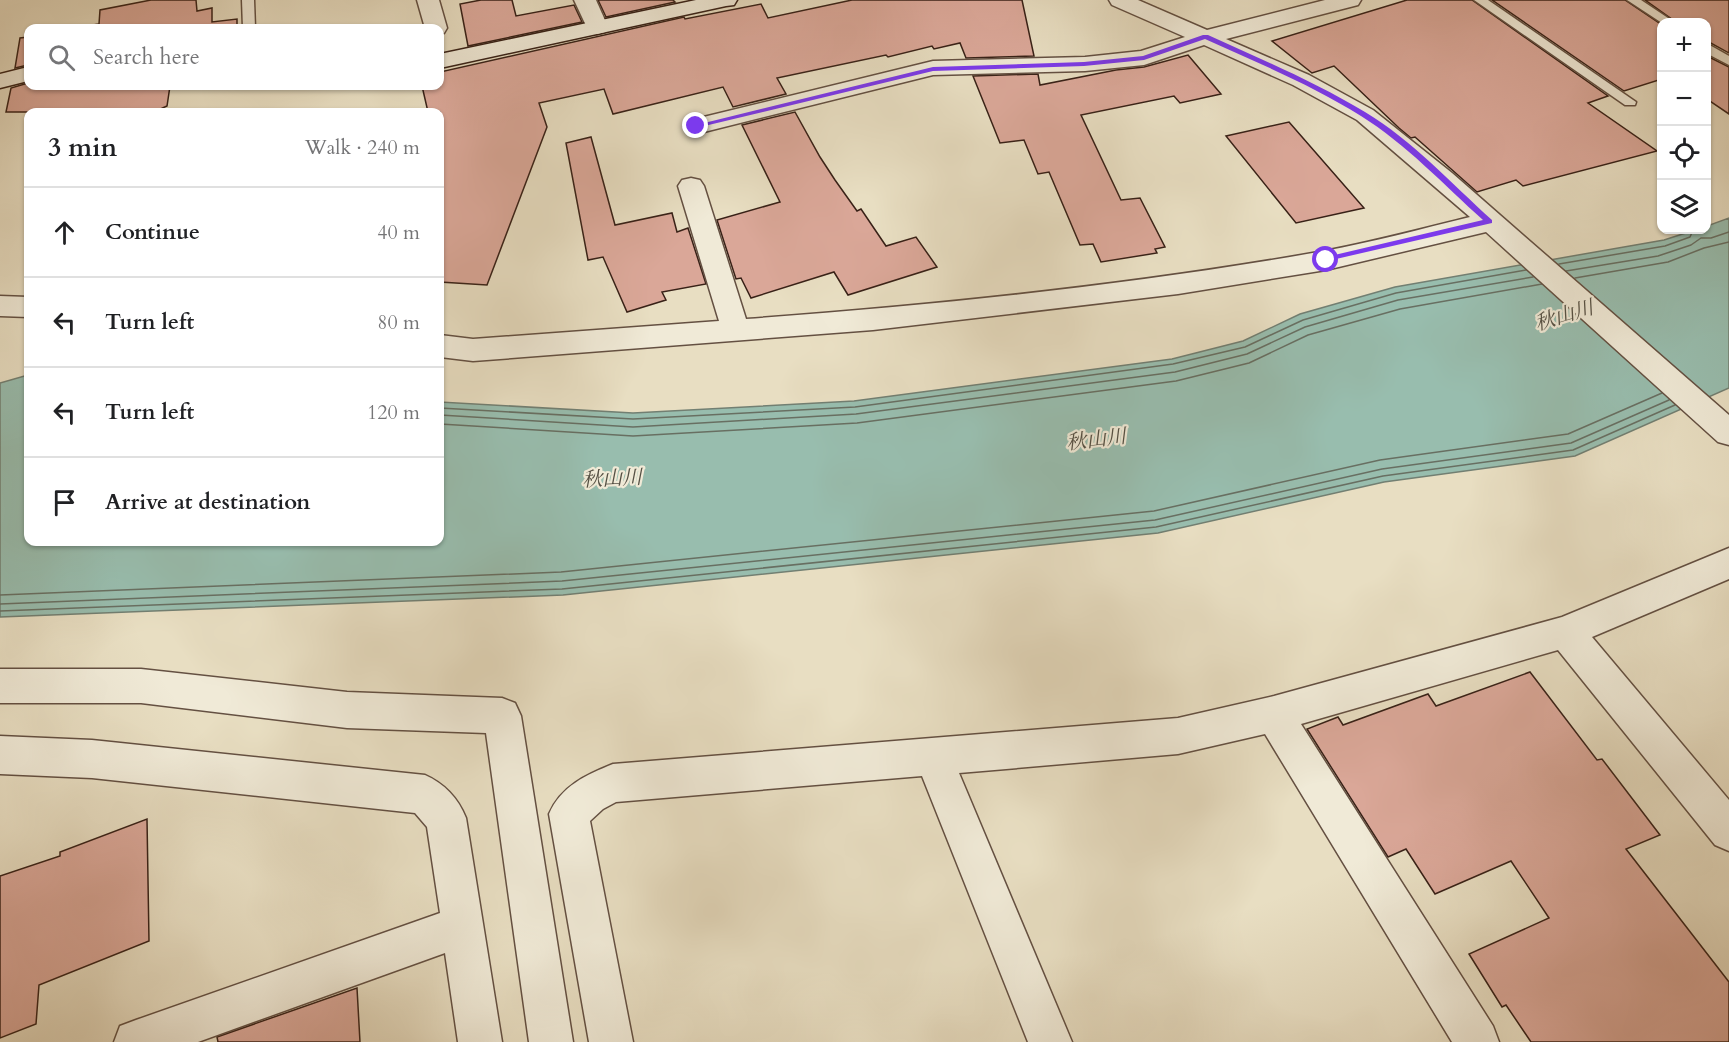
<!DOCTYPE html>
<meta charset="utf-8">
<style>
body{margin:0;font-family:Cardo,"Noto Serif JP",serif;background:#f2f2f2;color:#202124}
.controls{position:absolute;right:18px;top:18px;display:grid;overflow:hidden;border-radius:12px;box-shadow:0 2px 4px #0004}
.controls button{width:54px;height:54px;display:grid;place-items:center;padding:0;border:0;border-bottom:2px solid #e0e0e0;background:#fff;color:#202124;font:30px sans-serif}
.stop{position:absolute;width:18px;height:18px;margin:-14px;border:4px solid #7c3aed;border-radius:50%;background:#fff}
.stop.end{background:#7c3aed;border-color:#fff;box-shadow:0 2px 6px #0008}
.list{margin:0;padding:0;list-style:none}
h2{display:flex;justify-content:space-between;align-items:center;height:78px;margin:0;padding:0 24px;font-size:26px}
h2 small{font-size:20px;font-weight:400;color:#757577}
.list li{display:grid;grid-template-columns:39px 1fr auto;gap:18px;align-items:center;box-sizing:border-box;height:90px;padding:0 24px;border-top:2px solid #e0e0e0}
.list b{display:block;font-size:22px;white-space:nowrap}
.list em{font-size:20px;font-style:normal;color:#757577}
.icon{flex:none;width:33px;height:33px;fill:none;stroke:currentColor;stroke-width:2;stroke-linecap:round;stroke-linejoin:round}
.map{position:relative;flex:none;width:1729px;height:1042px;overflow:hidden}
.search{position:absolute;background:#fff;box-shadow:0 2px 4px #0004;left:24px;top:24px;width:420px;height:66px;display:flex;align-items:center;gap:15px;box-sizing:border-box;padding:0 21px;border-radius:12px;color:#757577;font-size:22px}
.panel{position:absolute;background:#fff;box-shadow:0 2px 4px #0004;left:24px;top:108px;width:420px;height:438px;border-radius:12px}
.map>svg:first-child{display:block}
</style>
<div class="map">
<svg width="1729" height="1042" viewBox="0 0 1729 1042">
<rect width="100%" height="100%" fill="#e8dec2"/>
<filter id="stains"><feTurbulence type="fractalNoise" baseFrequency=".00333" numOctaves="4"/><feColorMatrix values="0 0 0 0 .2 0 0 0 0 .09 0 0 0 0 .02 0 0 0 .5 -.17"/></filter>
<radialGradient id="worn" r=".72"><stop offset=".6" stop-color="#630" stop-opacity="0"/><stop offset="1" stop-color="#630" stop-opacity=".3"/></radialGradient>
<polygon fill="#98bdae" stroke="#727f72" stroke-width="1.5" points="1729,218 1729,388 1575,456 1384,482 1158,533 563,595 0,617 0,383 28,375 28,542 440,542 440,402 633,413 854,401 1172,359 1243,341 1300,314 1395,287 1664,240 1695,230 1706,230 1707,226"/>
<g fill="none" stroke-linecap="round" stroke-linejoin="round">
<g stroke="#686f62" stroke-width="1.5">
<polyline points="1559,264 1665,246 1690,237 1693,230"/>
<polyline points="1566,271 1658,256 1691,245 1701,238 1711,238 1729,232"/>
<polyline points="1575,278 1668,262 1704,248 1729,242"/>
<polyline points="440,408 633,419 855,407 1173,364 1245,347 1303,320 1396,293 1526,270"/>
<polyline points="440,415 633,427 856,414 1175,372 1247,354 1305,327 1398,300 1533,277"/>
<polyline points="440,424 633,436 857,423 1176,381 1249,363 1308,335 1400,309 1542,284"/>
<polyline points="0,595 561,572 1154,511 1380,460 1568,434 1662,393"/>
<polyline points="0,604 562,581 1155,520 1382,469 1571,443 1669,400"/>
<polyline points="0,611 562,589 1156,527 1383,476 1573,450 1675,405"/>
</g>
</g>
<g fill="#daa798" stroke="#382117" stroke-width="1.5">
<polygon points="151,0 196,0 197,11 212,8 212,22 237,19 237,28 73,28 99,24 100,10"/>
<polygon points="481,0 512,0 516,16 574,5 582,22 468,46 460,4"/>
<polygon points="598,0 673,0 675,2 606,17"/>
<polygon points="852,0 1022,0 1034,56 966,58 960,43 934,49 932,46 888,57 886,55 777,78 786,94 733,107 723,87 613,114 604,89 539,103 547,127 487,285 440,282 440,112 428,112 422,86 440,86 440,72 684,17 685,19 761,4 768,18"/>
<polygon points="1407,0 1472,0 1608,96 1588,103 1657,151 1523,186 1516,180 1477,192 1415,137 1411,138 1399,128 1334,66 1312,73 1272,41"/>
<polygon points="1492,0 1625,0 1662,25 1662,79 1624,91"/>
<polygon points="1645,0 1729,0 1729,53 1707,41 1707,22 1676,22"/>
<polygon points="28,37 28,65 15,68 20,38"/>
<polygon points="1188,55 1221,94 1180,103 1174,96 1081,115 1121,200 1140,198 1165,247 1155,249 1157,253 1101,262 1093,244 1080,245 1049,172 1038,174 1024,140 1000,143 973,76 1038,74 1040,85 1116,70 1144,67"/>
<polygon points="1707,56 1729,67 1729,114 1707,99"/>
<polygon points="28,83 28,86 170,86 167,106 154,112 6,112 11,88"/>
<polygon points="795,112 820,157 835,180 857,211 861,209 886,246 916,237 937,267 848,295 834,272 751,298 741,278 736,279 717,220 780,202 742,125"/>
<polygon points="1289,122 1364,208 1296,223 1226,136"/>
<polygon points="591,137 615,225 672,213 677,232 688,228 706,284 662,292 666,300 627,312 603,257 588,260 566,143"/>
<polygon points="1530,672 1597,760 1602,759 1660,835 1626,849 1729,982 1729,1042 1531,1042 1506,1005 1502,1007 1469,954 1549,918 1511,861 1435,894 1406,849 1388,857 1307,729 1338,717 1343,725 1428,694 1436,706"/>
<polygon points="147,819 149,941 39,985 36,1024 0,1038 0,876 60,856 60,852"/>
<polygon points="357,988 360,1042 218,1042 217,1037"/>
</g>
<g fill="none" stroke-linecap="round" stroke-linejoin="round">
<defs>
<g id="lane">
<polygon points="242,0 254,0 255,28 243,28"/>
<polygon points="1474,0 1488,0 1636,102 1635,105 1625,105"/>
<polygon points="1627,0 1641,0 1674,22 1662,23"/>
<polygon points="1706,43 1729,56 1729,65 1706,53"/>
</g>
<g id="street">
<polygon points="417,0 439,0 447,28 444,33 440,34 440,28 425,28"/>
<polygon points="574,0 596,0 608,27 605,32 597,34 589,32"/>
<path d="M 1109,0 L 1138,0 L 1207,30 L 1325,0 L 1361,0 L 1358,5 L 1226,39 L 1309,75 L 1373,110 L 1452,173 L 1729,415 L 1729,445 L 1718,442 L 1486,232 L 1326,270 L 1178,294 L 873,330 L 473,361 L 440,357 L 440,335 L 473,339 L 719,321 L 678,186 L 682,180 L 691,178 L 700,180 L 704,186 L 746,319 C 939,305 1133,285 1324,251 C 1373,242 1421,229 1470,217 L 1357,120 L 1293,85 L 1204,45 L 1144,65 L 1085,71 L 933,75 L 696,134 L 687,131 L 684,126 L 687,121 L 933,61 L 1085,57 L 1141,51 L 1185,37 L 1112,5 Z"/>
<polygon points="0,296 28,297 28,317 0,316"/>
<path d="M 1729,548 L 1729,579 L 1592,637 L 1729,800 L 1729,851 L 1715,845 L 1558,650 L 1301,724 L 1493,1026 L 1499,1042 L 1452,1042 L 1265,734 L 1178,754 L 959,773 L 1072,1042 L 1028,1042 L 922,776 L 616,802 L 603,809 L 590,821 L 633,1042 L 589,1042 L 549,814 C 561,786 586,775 613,764 L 1178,718 L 1274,696 L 1562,617 Z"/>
<polygon points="0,669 141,669 347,692 502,698 515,703 521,716 573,1042 529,1042 486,733 347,728 141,703 0,703"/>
<path d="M 0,736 L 92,740 L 425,775 C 445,784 458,798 466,818 L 502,1042 L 458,1042 L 445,953 L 198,1042 L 114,1042 L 120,1026 L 136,1020 L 440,913 L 427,827 L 415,813 L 92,778 L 0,774 Z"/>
</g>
<g id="secondary">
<polygon points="696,0 737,0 734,5 726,6 440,68 440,54"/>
<polygon points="28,67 28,81 0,88 0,74"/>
</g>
</defs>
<use href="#lane" stroke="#645042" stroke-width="3"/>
<use href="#street" stroke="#645042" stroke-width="3"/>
<use href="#secondary" stroke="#382117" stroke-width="3"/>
<use href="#lane" fill="#f0ead7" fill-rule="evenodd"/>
<use href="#street" fill="#f0ead7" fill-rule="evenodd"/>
<use href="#secondary" fill="#f0ead7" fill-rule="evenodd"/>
</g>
<path fill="#7c3aed" d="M 1203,35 L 1208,35 C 1261,59 1315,82 1365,112 C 1412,140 1452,184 1492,220 L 1492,223 L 1323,262 L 1323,258 L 1326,257 L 1483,220 C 1444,185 1406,144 1361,116 C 1312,85 1258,63 1205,39 L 1144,60 L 1084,66 L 933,71 L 696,128 L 692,126 L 933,67 L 1084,62 L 1143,56 Z"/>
<g text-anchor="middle" stroke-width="4.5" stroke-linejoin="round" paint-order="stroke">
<g font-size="20" font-style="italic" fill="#555044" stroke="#f0ead7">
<text transform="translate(1564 315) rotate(-17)" y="7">秋山川</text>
<text transform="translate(1096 439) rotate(-7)" y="7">秋山川</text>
<text transform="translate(612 478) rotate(-3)" y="7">秋山川</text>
</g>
</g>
<rect width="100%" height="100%" filter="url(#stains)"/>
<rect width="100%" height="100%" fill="url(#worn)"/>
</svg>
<div class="controls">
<button>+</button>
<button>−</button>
<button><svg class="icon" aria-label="locate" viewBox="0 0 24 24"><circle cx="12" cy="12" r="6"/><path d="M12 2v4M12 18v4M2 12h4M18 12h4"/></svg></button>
<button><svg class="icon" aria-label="layers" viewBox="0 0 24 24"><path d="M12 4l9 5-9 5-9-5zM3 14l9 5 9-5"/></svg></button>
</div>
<div class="stop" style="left:1326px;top:260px"></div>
<div class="stop end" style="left:696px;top:126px"></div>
<div class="search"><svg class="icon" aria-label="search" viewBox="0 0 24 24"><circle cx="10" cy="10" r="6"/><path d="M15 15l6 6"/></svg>Search here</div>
<section class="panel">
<h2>3 min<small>Walk · 240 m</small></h2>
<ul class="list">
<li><svg class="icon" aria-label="ahead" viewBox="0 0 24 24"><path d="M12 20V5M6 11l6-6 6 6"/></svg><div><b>Continue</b></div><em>40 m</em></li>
<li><svg class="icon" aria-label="left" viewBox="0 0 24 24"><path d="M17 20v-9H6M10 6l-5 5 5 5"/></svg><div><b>Turn left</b></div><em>80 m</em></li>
<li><svg class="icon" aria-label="left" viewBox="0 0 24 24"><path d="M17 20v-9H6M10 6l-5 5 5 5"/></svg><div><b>Turn left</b></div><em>120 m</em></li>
<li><svg class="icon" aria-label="arrive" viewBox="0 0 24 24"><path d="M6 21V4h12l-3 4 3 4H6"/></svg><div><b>Arrive at destination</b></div></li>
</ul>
</section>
</div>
